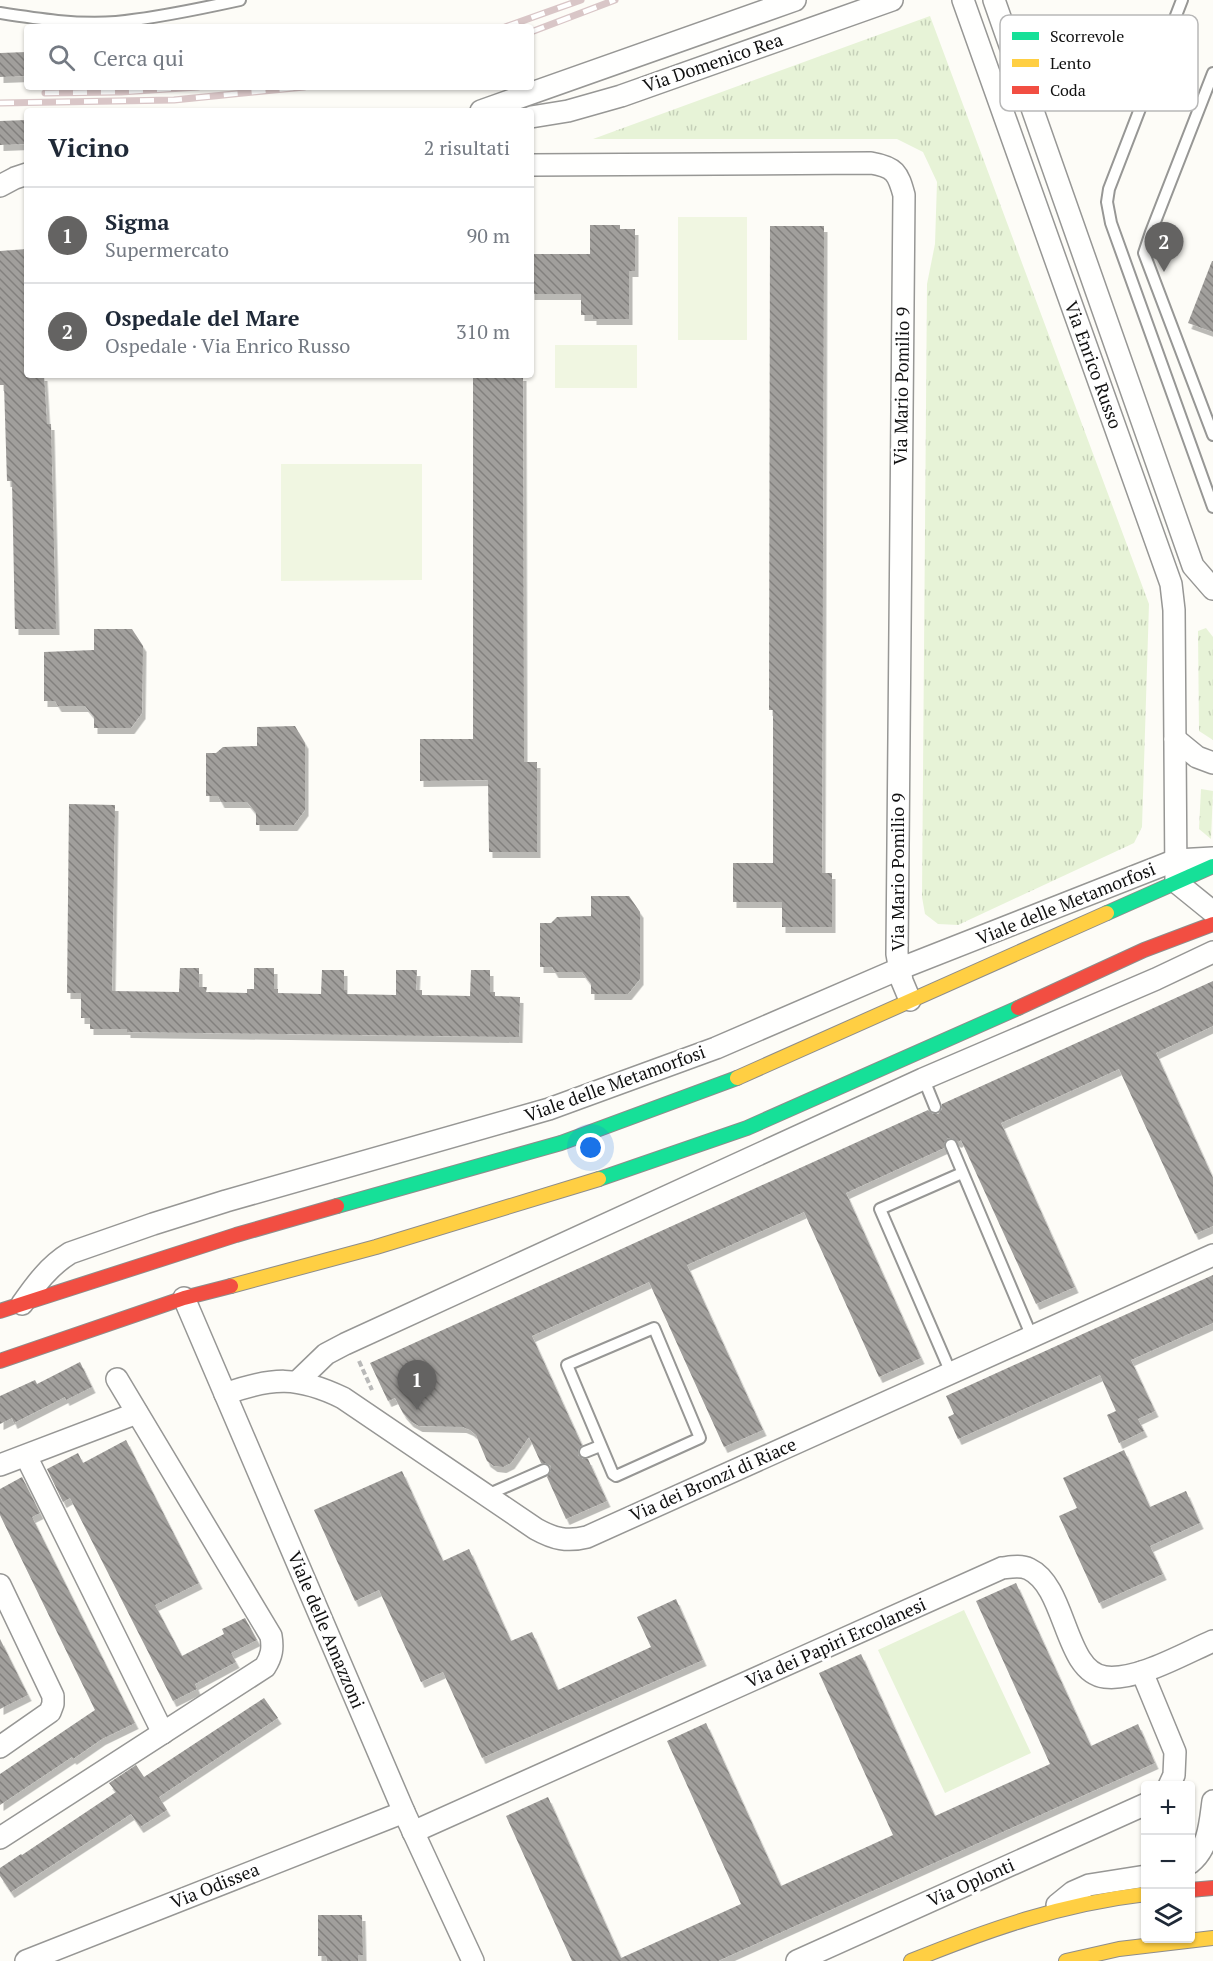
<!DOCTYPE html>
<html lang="it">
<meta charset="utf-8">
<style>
body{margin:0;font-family:"PT Serif",serif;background:#f6f6f7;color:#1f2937}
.controls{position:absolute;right:18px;bottom:18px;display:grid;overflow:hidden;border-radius:6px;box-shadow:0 2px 4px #0004}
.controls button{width:54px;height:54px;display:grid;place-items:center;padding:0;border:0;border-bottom:2px solid #e0e1e3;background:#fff;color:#1f2937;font:30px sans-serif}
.you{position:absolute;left:591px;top:1148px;width:21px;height:21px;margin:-15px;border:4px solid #fff;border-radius:50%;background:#1a73e8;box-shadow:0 0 0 9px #1a73e833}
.badge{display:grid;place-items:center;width:39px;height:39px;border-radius:50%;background:#646362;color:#fff;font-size:20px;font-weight:700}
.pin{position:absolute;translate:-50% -50px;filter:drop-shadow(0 2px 3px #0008)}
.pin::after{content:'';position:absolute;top:32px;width:21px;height:18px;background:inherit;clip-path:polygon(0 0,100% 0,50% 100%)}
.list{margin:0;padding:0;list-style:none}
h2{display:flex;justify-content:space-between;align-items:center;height:78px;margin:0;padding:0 24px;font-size:26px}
h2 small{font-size:20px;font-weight:400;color:#747a83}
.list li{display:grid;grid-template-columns:39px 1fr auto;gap:18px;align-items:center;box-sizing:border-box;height:96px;padding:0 24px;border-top:2px solid #e0e1e3}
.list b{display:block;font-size:22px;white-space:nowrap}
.list p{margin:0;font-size:20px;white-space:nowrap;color:#747a83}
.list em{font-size:20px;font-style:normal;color:#747a83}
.icon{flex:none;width:33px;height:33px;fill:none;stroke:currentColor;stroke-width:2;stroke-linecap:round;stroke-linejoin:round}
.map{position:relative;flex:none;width:1213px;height:1961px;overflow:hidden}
.search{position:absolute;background:#fff;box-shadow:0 2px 4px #0004;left:24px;top:24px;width:510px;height:66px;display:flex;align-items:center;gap:15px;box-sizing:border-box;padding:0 21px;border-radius:6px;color:#747a83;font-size:22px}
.panel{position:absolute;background:#fff;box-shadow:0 2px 4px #0004;left:24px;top:108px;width:510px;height:270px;border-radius:6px}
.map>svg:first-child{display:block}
</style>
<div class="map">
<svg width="1213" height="1961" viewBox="0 0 1213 1961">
<defs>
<pattern id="grass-tufts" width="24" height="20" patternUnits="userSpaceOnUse" patternTransform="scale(1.5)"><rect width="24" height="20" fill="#e7f3d7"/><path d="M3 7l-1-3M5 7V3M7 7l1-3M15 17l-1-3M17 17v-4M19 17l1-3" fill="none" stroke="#c5cfb8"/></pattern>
<pattern id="building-back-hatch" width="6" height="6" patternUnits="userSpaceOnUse" patternTransform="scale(1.5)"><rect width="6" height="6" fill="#a19f9c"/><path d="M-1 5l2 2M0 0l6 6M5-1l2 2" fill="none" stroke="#82807e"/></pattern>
<filter id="shadow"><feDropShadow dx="3.5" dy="6" stdDeviation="0" flood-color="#0004"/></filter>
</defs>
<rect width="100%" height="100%" fill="#fdfcf7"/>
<g fill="url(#grass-tufts)">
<polygon points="930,16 1149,604 1142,827 1134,843 958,925 938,924 925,914 922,897 927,284 935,244 937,182 923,152 897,139 593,139"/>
<polygon points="1206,628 1213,637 1213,740 1199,731 1198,631"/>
<polygon points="1201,789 1213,791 1211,839 1199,829"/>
</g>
<polygon fill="#e7f3d7" points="964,1610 1031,1753 945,1793 878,1650"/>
<g fill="#f0f6e1">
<rect x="678" y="217" width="69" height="123"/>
<rect x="555" y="345" width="82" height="43"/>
<polygon points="281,464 422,464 422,580 281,581"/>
</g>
<g fill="url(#building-back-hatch)" filter="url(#shadow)">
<polygon points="27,52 27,76 0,77 0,53"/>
<polygon points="27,120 27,144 0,145 0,121"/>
<polygon points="590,225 620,225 620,229 635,229 635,271 629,271 629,319 593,319 593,315 581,315 581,294 531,294 531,254 590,254"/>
<polygon points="770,226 824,226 822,873 832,873 832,927 782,927 782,902 733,902 733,863 773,863 773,710 769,710"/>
<polygon points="27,249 27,375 44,375 47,424 51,424 56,629 15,629 12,481 7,481 4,385 0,385 0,251"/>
<polygon points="1212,261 1213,261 1213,332 1188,323"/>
<polygon points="473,375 523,375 524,762 537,762 537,852 489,852 488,780 420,781 420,739 473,739"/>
<polygon points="94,629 132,629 143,646 142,713 131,728 94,728 94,717 85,706 58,706 55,701 44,701 44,652 94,650"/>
<polygon points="295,726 305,743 305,810 294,825 256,825 256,813 247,802 221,802 218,796 206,796 206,753 216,753 223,747 257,746 257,727"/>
<polygon points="69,804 115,805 112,991 179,992 180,968 199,968 199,987 207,987 206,992 247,993 247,989 254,989 254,968 274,968 274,989 278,989 278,993 321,994 322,970 344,970 344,990 347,990 347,994 396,995 396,970 417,970 416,990 422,990 422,995 470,996 471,970 490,970 490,992 495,992 495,996 520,997 519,1037 127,1032 127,1029 90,1029 90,1018 81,1018 81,993 67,993"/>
<polygon points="591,896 629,896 640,912 640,979 628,994 591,994 591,984 582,972 555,972 552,967 540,967 540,923 551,923 557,917 591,916"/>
<polygon points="1213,981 1213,1026 1156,1053 1213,1178 1213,1226 1195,1234 1119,1069 1001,1123 1075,1287 1036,1304 961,1140 958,1142 952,1138 948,1138 944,1143 944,1148 846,1193 921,1358 879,1377 804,1212 687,1265 763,1430 724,1447 649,1282 532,1336 582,1445 578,1450 578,1455 583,1459 588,1459 607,1501 566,1519 547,1477 551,1471 551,1466 545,1463 541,1463 529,1437 511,1463 503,1467 494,1466 487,1461 476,1435 470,1430 463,1427 419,1426 410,1421 403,1413 395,1398 388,1401 370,1363 928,1110 933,1114 938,1114 942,1109 942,1104"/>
<polygon points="1213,1275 1213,1323 1131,1360 1155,1411 1138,1419 1144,1431 1119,1443 1107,1415 1116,1411 1100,1375 958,1439 948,1417 954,1414 946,1396"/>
<polygon points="80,1362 92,1387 66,1400 65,1397 14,1423 12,1418 0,1424 0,1396 35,1380 37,1384"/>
<polygon points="126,1440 199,1583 155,1605 182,1656 224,1634 222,1629 245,1618 257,1640 231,1653 236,1662 195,1684 197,1689 173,1701 70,1498 63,1502 47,1469 78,1453 83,1463"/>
<polygon points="1124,1450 1150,1507 1186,1491 1200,1523 1150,1546 1163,1574 1099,1603 1059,1516 1077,1508 1063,1478"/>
<polygon points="402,1471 443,1561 469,1549 511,1641 532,1632 558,1690 651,1647 637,1617 676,1599 703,1660 482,1758 443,1672 421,1682 379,1590 355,1601 314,1510"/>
<polygon points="22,1477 40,1513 32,1517 135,1723 102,1739 73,1759 72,1757 0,1805 0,1774 95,1710 0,1515 0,1489"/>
<polygon points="1016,1583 1091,1746 1138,1724 1155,1763 718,1961 572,1961 506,1816 548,1797 621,1958 741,1904 667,1741 706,1723 781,1886 893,1835 819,1673 861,1654 935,1816 1050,1764 976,1601"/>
<polygon points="0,1639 28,1695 0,1709"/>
<polygon points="264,1698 278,1718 159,1797 167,1810 140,1827 131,1814 11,1892 0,1876 0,1868 21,1854 22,1855 116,1792 109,1783 136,1765 144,1777"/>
<polygon points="318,1915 362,1915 363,1955 358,1955 358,1961 327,1961 326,1956 318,1956"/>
</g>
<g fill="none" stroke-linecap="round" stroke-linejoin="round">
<defs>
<g id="lane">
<polyline points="1182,0 1109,189 1107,202 1111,223 1213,507"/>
<path d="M 0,13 C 38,19 77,25 116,22 C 157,18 199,9 240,0"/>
<polyline points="1213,73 1151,232 1144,253 1213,435"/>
<polyline points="922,1075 935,1107"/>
<polyline points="951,1145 1032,1337"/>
<polygon points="654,1328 700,1438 616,1476 613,1474 567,1365"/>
<polyline points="951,1373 880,1209 962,1173"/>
<polyline points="585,1452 600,1446"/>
<polyline points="487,1495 544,1470"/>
</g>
<g id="street">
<polyline points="963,0 1171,584 1174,610 1176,882 1213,912"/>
<polyline points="994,0 1193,566 1213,589"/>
<polyline points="481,111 795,0"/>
<polyline points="531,117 568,111 621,96 892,0"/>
<path d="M 531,165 L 871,163 C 895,167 898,173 904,195 L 897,954 L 902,981 L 910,1000"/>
<polyline points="0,186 15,178 27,174"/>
<polyline points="1175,739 1197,757 1213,763"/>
<polyline points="184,1298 404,1812 473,1961"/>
<path d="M 22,1304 C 36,1284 49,1266 70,1253 L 153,1224 L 226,1201 L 549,1109 L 716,1048 L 899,969 L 1176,860 L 1213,858"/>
<polyline points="298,1381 326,1354 345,1344 923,1079 1156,979 1213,952"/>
<path d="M 225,1394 C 272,1377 298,1376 343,1398 L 536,1529 C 554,1539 567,1542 587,1537 L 1213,1255"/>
<polyline points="26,1456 163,1733"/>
<polyline points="0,1465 137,1413"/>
<polyline points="0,1585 53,1696 53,1704 50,1712 0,1747"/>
<polyline points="1142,1672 1175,1752 1174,1775 1169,1786"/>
<path d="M 413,1832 L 1002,1568 C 1011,1567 1021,1565 1029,1569 C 1067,1587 1064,1672 1105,1677 C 1137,1681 1183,1654 1213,1641"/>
<path d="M 0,1838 L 265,1667 C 272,1656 273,1648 271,1636 L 117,1379"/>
<path d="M 1190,1863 C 1209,1848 1210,1823 1213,1801"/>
<polyline points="1057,1905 1073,1892 1089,1885 1146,1876"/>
<polyline points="26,1961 404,1812"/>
<polyline points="797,1961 1146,1804"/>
</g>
<g id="fast">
<polyline points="1107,913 1213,866"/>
<polyline points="599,1179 747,1128 1018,1008"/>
<polyline points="337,1206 561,1143 737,1078"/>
</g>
<g id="slow">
<polyline points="737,1078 1107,913"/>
<polyline points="231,1286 376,1247 599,1179"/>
<path d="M 911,1961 C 990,1929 1061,1904 1146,1894"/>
<polyline points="1066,1961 1119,1949 1213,1938"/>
</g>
<g id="jam">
<polyline points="1018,1008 1144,950 1213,924"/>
<polyline points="0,1311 236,1235 337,1206"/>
<polyline points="0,1361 184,1298 231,1286"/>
<polyline points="1190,1890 1213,1888"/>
</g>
</defs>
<use href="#lane" stroke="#979795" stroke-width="14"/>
<use href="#street" stroke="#979795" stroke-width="24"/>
<use href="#fast" stroke="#8e8d8b" stroke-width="16"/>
<use href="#slow" stroke="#8e8d8b" stroke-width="16"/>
<use href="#jam" stroke="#8e8d8b" stroke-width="16"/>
<polyline stroke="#b9b9b8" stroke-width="4" stroke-dasharray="6 3" stroke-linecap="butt" points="359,1361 372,1390"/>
<use href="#lane" stroke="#fffffe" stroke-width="10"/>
<use href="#street" stroke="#fffffe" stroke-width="21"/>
<use href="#fast" stroke="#16e098" stroke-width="14"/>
<use href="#slow" stroke="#ffcf43" stroke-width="14"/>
<use href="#jam" stroke="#f24e42" stroke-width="14"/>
<defs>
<g id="rail">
<polyline points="505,27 581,0"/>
<polyline points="531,32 615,0"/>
<polyline points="45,93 121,92 198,87"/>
<polyline points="0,103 174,100 304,87"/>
</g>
</defs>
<use href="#rail" stroke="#d9c6c7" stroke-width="7"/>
<use href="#rail" stroke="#fff" stroke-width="4.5" stroke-dasharray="14" stroke-linecap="butt"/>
</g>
<g text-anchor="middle" stroke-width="6" stroke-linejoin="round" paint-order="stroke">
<g font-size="18" fill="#111" stroke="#fff">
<text transform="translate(713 63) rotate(-19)" y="6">Via Domenico Rea</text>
<text transform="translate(1093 365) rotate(70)" y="6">Via Enrico Russo</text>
<text transform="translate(902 386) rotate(-89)" y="6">Via Mario Pomilio 9</text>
<text transform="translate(898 872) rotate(-90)" y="6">Via Mario Pomilio 9</text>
<text transform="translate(1066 904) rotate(-22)" y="6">Viale delle Metamorfosi</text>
<text transform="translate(615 1084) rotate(-20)" y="6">Viale delle Metamorfosi</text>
<text transform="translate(713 1480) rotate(-24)" y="6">Via dei Bronzi di Riace</text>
<text transform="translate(326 1630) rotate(67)" y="6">Viale delle Amazzoni</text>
<text transform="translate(836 1643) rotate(-24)" y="6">Via dei Papiri Ercolanesi</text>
<text transform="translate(971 1883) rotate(-24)" y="6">Via Oplonti</text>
<text transform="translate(215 1886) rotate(-22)" y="6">Via Odissea</text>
</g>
</g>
<rect x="1000" y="15" width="198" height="96" rx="9" fill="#fff" stroke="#b8b8b8" stroke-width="1.5"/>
<rect x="1012" y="32" width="27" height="8" fill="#16e098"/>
<rect x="1012" y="59" width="27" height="8" fill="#ffcf43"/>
<rect x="1012" y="86" width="27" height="8" fill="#f24e42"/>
<g font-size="16" fill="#111">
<text x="1050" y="42">Scorrevole</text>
<text x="1050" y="69">Lento</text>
<text x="1050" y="96">Coda</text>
</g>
</svg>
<div class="controls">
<button>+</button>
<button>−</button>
<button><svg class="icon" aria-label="layers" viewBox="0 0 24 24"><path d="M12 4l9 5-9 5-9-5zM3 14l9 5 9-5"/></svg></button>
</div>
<div class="you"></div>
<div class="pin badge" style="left:417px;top:1410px">1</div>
<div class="pin badge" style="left:1164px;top:272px">2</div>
<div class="search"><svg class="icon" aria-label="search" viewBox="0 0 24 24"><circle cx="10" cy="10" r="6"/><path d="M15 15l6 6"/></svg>Cerca qui</div>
<section class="panel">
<h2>Vicino<small>2 risultati</small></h2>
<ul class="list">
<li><span class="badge">1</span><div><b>Sigma</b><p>Supermercato</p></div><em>90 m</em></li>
<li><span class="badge">2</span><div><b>Ospedale del Mare</b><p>Ospedale · Via Enrico Russo</p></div><em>310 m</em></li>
</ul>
</section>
</div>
